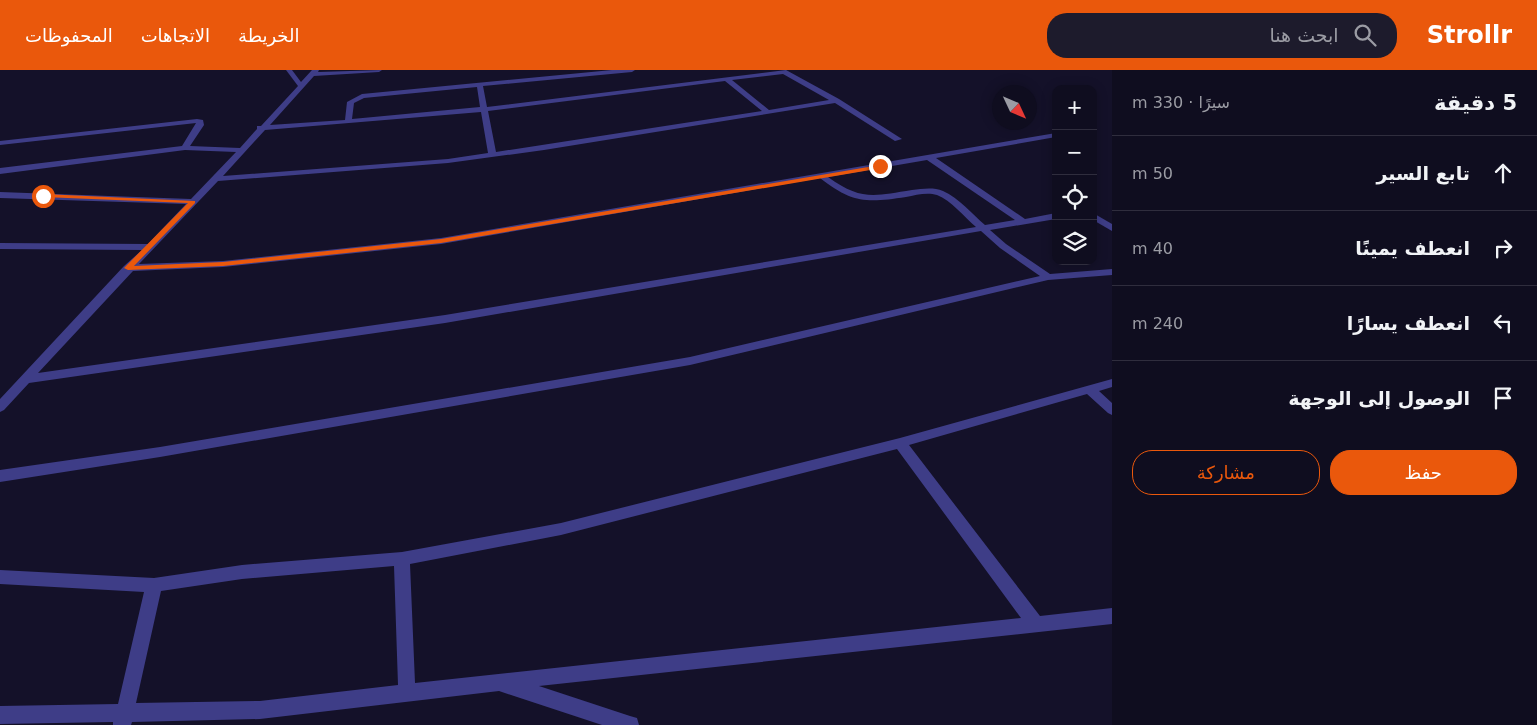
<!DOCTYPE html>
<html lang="ar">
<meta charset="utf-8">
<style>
body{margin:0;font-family:"DejaVu Sans",Vazirmatn,sans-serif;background:#1d1b2c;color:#f1f3f6;direction:rtl}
.controls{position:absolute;right:15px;top:15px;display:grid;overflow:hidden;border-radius:10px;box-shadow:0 2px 12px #0003}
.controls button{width:45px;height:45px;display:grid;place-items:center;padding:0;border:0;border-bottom:1px solid #2f2d3d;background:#0f0d1f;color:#f1f3f6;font:25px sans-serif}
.compass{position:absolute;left:992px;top:15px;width:45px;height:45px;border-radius:50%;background:#0f0d1f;box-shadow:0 2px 12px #0003;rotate:134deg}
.stop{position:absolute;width:15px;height:15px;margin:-11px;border:4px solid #ea580c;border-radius:50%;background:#fff}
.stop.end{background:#ea580c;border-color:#fff;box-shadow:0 1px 5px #0008}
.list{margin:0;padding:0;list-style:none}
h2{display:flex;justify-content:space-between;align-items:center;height:65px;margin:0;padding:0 20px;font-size:21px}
h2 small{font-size:16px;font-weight:400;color:#9b9ca4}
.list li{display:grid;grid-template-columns:32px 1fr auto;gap:15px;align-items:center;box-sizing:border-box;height:75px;padding:0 20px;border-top:1px solid #2f2d3d}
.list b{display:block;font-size:19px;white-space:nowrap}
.list em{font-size:16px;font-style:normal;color:#9b9ca4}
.actions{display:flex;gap:10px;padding:15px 20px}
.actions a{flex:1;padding:11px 0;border:1px solid #ea580c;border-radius:20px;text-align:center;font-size:18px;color:#ea580c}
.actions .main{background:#ea580c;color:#fff}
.icon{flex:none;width:28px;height:28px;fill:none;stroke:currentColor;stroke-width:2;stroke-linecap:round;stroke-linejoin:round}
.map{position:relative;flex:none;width:1112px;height:655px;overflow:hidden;direction:ltr}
header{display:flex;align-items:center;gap:30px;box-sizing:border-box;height:70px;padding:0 25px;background:#ea580c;color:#fff}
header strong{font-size:24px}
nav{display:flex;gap:28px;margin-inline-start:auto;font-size:18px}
.search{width:350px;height:45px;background:#1d1b2c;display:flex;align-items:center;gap:12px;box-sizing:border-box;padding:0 18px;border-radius:20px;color:#9b9ca4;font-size:19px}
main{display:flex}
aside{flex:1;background:#0f0d1f}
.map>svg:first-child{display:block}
</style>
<header>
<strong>Strollr</strong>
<div class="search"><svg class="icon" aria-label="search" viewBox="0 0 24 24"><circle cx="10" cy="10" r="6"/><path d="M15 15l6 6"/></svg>ابحث هنا</div>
<nav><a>الخريطة</a><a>الاتجاهات</a><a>المحفوظات</a></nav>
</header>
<main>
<aside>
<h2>5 دقيقة<small>سيرًا · 330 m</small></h2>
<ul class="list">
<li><svg class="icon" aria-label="ahead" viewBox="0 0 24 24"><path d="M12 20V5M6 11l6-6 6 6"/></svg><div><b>تابع السير</b></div><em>50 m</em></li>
<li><svg class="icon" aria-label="right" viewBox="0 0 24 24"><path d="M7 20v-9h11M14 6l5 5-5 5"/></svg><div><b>انعطف يمينًا</b></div><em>40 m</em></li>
<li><svg class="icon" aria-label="left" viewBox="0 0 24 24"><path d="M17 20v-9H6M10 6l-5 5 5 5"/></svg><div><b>انعطف يسارًا</b></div><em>240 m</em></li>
<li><svg class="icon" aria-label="arrive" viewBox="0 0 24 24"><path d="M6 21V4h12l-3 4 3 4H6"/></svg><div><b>الوصول إلى الوجهة</b></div></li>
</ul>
<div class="actions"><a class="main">حفظ</a><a>مشاركة</a></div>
</aside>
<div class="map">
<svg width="1112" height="655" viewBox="0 0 1112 655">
<rect width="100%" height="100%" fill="#141129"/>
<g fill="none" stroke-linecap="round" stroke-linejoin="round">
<g fill="#3e3d87" fill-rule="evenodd">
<path d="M 286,0 L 292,0 L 301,12 L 312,0 L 319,0 L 318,2 L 382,0 L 379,2 L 314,6 L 270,55 L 345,50 L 347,32 L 362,24 L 612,0 L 635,0 L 632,2 L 483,16 L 487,37 L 786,0 L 839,29 L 902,69 L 895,71 L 835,33 L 544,80 L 448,93 L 218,111 L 139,194 L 223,191 L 441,168 L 1056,63 L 1056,67 L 936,88 L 1025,149 L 1056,143 L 1056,149 L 990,160 L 1006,174 L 1050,204 L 1112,199 L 1112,205 L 1048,210 L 690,295 L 160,387 L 0,412 L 0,400 L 160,377 L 690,287 L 1040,206 L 1000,178 L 981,161 L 445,253 L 29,313 L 4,340 L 0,342 L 0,329 L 124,196 L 142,180 L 0,179 L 0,173 L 148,174 L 186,134 L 0,128 L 0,122 L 191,129 L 236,82 L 185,80 L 0,104 L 0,98 L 182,76 L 196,53 L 0,75 L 0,71 L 197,49 L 203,50 L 204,55 L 190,76 L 240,78 L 257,59 L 257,56 L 261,56 L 298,16 ZM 783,4 L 829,30 L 769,40 L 732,10 ZM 725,11 L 762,41 L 496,82 L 488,41 ZM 477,17 L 480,37 L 352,49 L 354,33 L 364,28 ZM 481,42 L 488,83 L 448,89 L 223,106 L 265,60 ZM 927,90 L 1015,150 L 985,155 C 972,144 959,128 943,121 C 933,117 922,119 912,120 C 874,126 861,131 828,107 ZM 820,108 C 852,133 866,133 906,127 C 916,125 927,122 937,125 C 951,130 964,147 976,157 L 445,245 L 38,303 L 133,201 L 223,197 L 441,174 Z"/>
<polygon points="1093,143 1112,154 1112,161 1093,150"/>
<path d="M 1112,309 L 1112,317 L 1099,321 L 1112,333 L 1112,345 L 1108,343 L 1087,324 L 909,375 L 1040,546 L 1112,538 L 1112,554 L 539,616 L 630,646 L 637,648 L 639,655 L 602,655 L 499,621 L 260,649 L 132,652 L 131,655 L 113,655 L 113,652 L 0,654 L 0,636 L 118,634 L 144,522 L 0,514 L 0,500 L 154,508 L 242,495 L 402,482 L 561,453 L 900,368 ZM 897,379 L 1021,548 L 415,613 L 410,494 L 561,465 ZM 394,496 L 398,615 L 260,631 L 136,633 L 161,521 L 242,509 Z"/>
</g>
</g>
<polygon fill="#ea580c" points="880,95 882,98 441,173 223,196 128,200 124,198 125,197 188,133 43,127 40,126 43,124 195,131 195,133 134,196 223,192 441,169"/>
</svg>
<div class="controls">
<button>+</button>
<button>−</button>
<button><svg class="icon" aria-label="locate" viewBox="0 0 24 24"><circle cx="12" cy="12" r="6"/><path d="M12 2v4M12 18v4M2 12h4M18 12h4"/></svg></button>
<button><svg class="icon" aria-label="layers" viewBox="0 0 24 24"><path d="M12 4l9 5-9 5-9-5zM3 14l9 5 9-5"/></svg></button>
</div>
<svg class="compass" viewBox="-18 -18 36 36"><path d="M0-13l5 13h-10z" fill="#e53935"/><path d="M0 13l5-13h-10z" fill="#9b9ca4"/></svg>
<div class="stop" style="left:43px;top:126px"></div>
<div class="stop end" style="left:880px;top:96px"></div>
</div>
</main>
